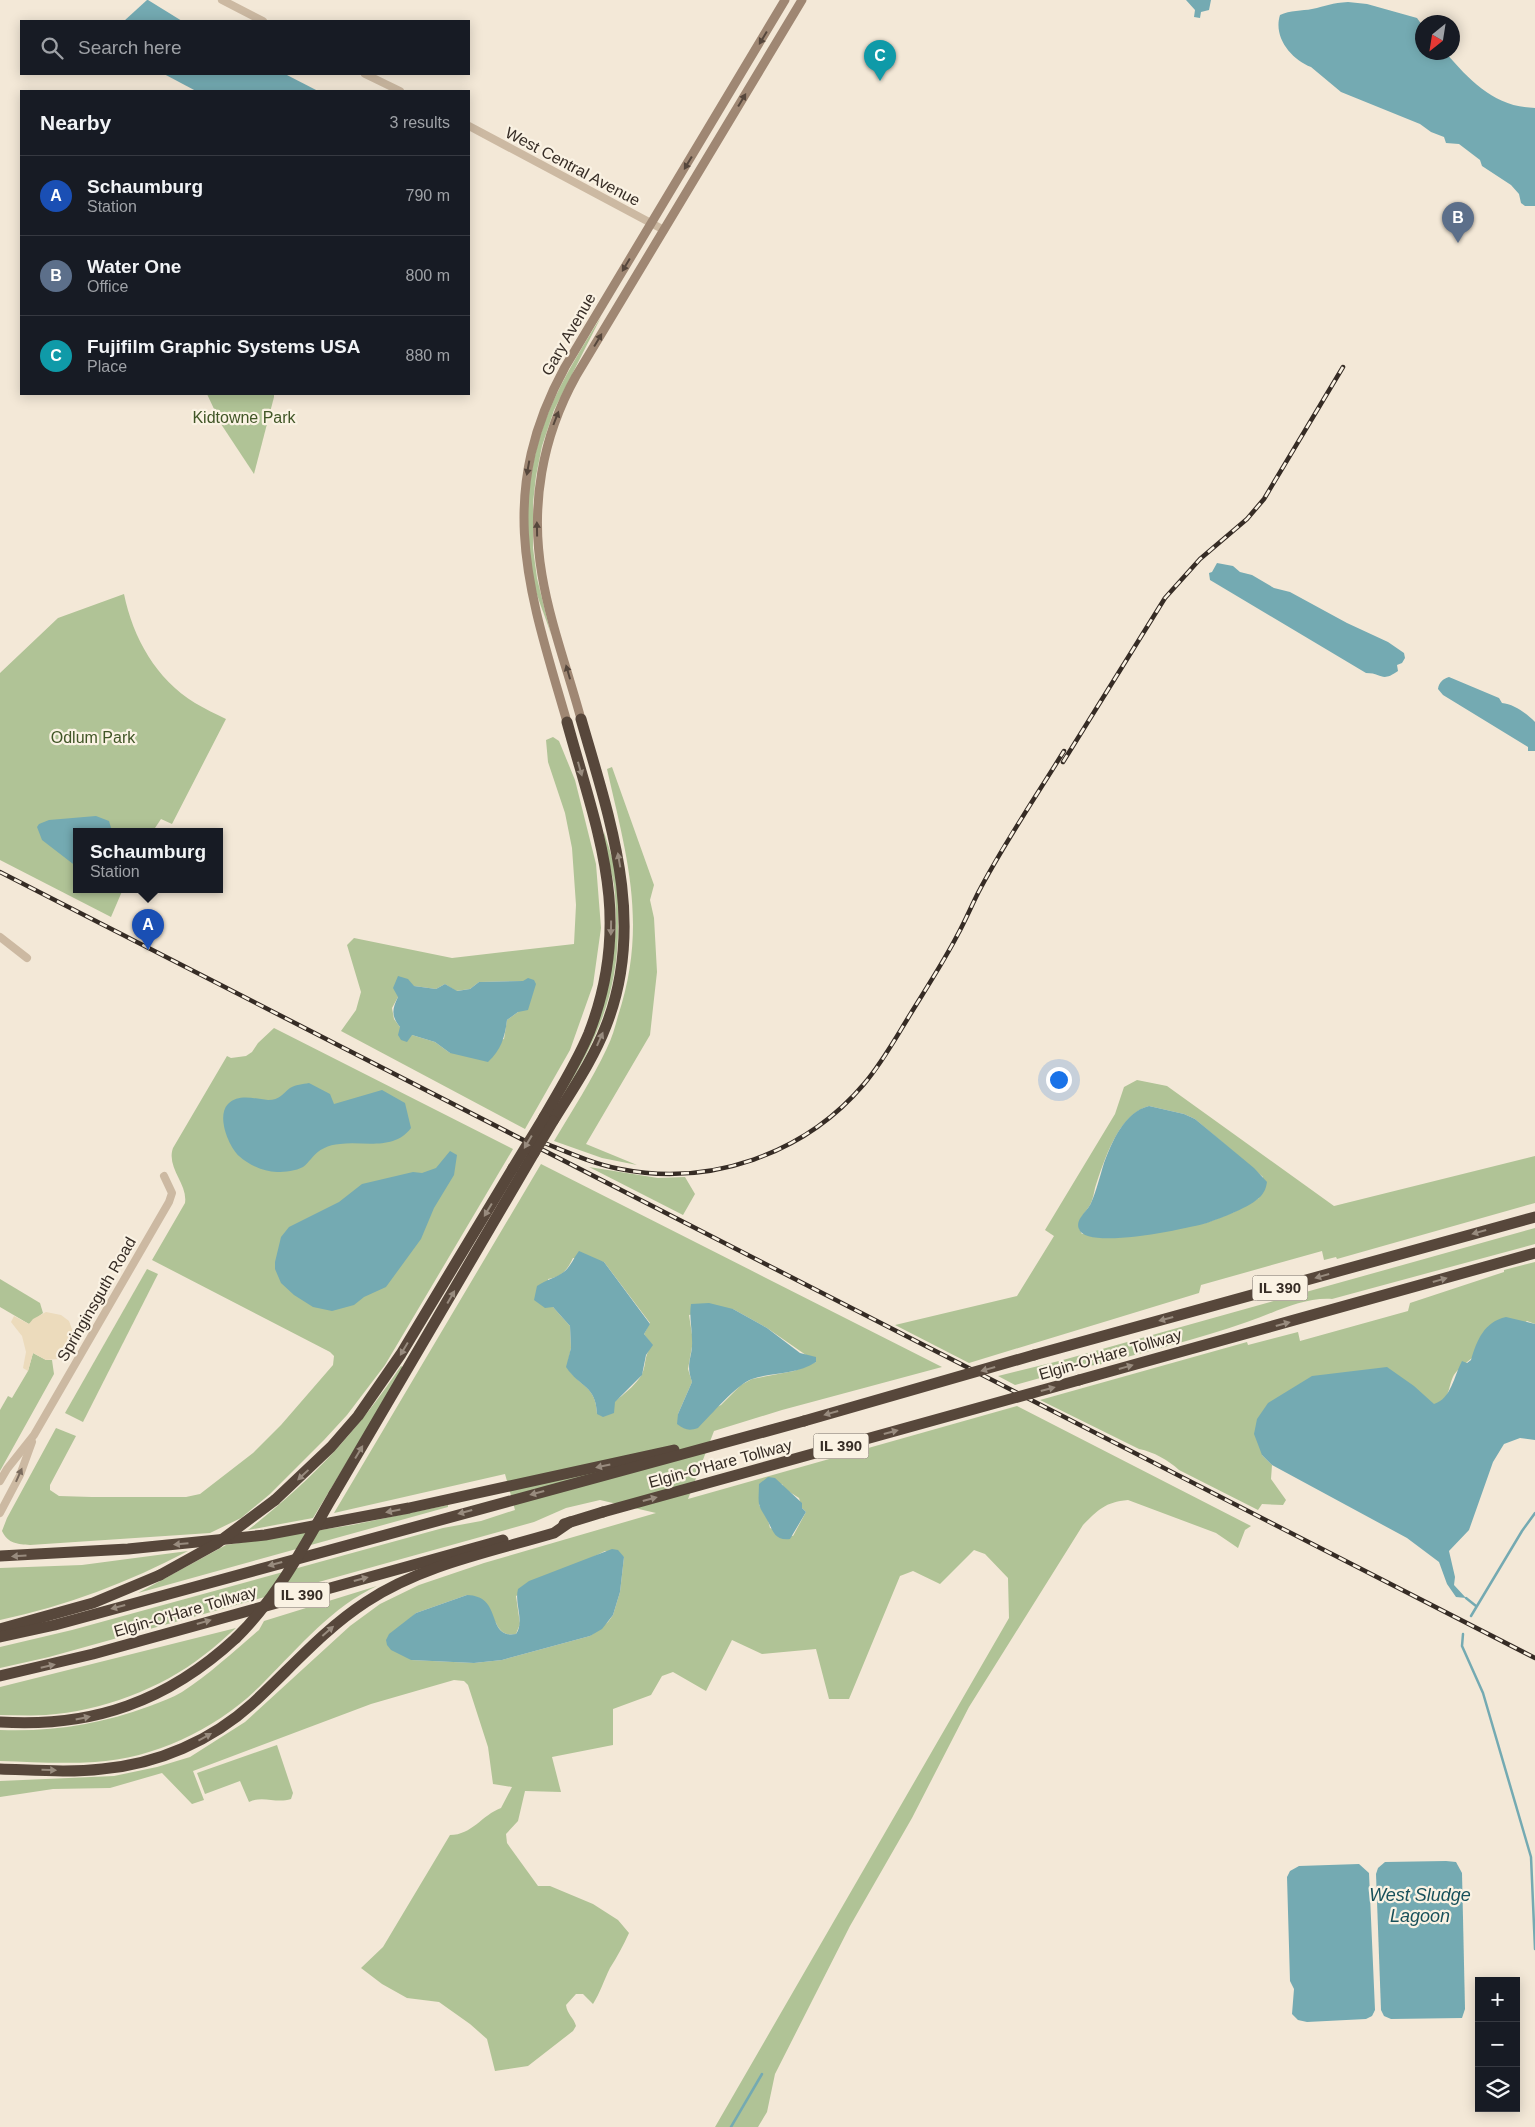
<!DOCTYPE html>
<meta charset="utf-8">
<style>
body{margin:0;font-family:Arial,sans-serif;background:#20242c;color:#f1f3f6}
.controls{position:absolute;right:15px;bottom:15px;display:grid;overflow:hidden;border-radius:0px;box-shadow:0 2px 12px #0003}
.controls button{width:45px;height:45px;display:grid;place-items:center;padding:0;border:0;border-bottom:1px solid #363941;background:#171b24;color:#f1f3f6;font:25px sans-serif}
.compass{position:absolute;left:1415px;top:15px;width:45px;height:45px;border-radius:50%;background:#171b24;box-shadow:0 2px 12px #0003;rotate:210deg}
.you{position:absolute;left:1058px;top:1079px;width:18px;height:18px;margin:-12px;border:4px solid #fff;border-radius:50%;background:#1a73e8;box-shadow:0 0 0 8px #1a73e833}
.badge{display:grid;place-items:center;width:32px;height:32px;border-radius:50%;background:#8faab0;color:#fff;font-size:16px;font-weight:700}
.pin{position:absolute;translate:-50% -41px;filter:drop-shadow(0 1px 2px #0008)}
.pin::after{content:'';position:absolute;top:26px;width:18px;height:15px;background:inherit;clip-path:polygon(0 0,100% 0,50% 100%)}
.popup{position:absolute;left:73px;top:828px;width:150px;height:65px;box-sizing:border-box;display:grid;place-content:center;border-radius:0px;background:#171b24;filter:drop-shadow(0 1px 4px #0005);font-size:16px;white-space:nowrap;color:#9ea1a6}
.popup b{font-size:19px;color:#f1f3f6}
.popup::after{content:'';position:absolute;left:50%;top:100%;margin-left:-10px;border:10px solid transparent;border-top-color:#171b24}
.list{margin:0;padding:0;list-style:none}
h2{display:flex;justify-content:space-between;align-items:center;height:65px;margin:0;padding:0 20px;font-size:21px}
h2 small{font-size:16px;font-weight:400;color:#9ea1a6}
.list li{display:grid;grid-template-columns:32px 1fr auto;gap:15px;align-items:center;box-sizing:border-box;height:80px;padding:0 20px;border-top:1px solid #363941}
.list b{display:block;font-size:19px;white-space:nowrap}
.list p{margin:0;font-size:16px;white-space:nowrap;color:#9ea1a6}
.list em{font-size:16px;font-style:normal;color:#9ea1a6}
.icon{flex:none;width:28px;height:28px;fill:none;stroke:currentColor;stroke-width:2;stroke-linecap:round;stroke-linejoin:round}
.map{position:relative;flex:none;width:1535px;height:2127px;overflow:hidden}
.search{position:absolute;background:#171b24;box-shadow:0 2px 12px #0003;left:20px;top:20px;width:450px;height:55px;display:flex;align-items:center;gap:12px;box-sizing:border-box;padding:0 18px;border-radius:0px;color:#9ea1a6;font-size:19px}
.panel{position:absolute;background:#171b24;box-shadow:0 2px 12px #0003;left:20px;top:90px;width:450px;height:305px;border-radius:0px}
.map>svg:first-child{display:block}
</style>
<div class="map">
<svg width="1535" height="2127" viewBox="0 0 1535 2127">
<rect width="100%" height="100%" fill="#f3e8d7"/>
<g fill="#b0c396" fill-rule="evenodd">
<path d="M 601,317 L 554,410 L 542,446 L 536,476 L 533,503 L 533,548 L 537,578 L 551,635 C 546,617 537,599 533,580 C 521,526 528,462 549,411 C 563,378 582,347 601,317 Z"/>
<polygon points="207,394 274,394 274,397 254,474 221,424"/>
<path d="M 124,594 C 133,638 156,679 195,703 C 205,709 216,714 226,719 L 172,824 L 161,819 L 153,831 L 77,831 L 77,889 L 123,889 L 111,917 L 0,860 L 0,673 L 58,618 Z"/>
<path d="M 553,737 L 559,741 L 575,780 L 596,864 L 601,928 L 593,985 L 570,1050 L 525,1129 L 341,1031 L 356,1010 L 361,992 L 347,945 L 354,938 L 452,958 L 574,944 L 576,905 L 572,848 L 565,813 L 548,762 L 546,740 ZM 523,981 L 518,1012 L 507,1020 L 504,1039 L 450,1053 L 435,1042 L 412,1035 L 400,1027 L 394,1019 L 392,1008 L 398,997 L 414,986 L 436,989 L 445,984 L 456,991 L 470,989 L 479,982 Z"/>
<path d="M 612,767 L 654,885 L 650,900 L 654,918 L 657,972 L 650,1035 L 586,1144 L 637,1165 L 602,1158 L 554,1141 C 572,1111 592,1080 607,1048 C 612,1038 615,1027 618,1016 C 648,925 627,857 607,769 Z"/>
<path d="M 604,832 C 609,848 615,864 617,881 C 619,892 618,904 618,915 C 620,987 600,1035 563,1095 L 608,987 C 615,953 618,919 614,885 C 612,872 603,842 604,832 Z"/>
<path d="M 274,1028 L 513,1149 L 385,1365 L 347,1415 L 324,1440 L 270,1494 L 241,1518 L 210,1533 L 30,1545 C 18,1544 8,1544 2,1531 L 7,1518 L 56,1428 L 76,1436 L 50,1485 L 50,1490 L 59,1496 L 92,1497 L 186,1497 L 200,1494 L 253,1453 L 281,1425 L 333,1365 L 334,1356 L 330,1352 L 152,1260 L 185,1203 C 188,1184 166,1168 173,1148 L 227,1056 L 231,1058 L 246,1056 L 252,1052 L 258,1043 Z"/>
<path d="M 1137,1080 L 1167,1086 L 1334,1206 L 1535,1156 L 1535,1203 L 1337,1259 L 1336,1257 L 1324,1260 L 1322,1251 L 1201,1285 L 1199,1293 L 969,1363 L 895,1325 L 1017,1296 L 1054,1236 L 1045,1230 L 1115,1114 L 1124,1087 ZM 1149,1106 L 1184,1114 L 1195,1119 L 1263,1177 L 1259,1198 L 1234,1212 L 1206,1223 L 1082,1234 C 1073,1221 1086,1214 1091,1203 C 1093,1198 1094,1193 1095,1188 C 1104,1161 1118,1114 1149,1106 Z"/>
<path d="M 541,1164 L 942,1367 L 782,1410 L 714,1431 L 688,1499 L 1017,1406 L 1251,1526 L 1245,1530 L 1238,1548 L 1216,1533 L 1128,1500 C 1105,1502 1098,1510 1083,1525 L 969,1707 L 912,1818 L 850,1926 L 775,2074 L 767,2112 L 758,2127 L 715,2127 L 1009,1618 L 1008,1578 L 985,1554 L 974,1550 L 940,1584 L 913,1571 L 900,1576 L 849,1699 L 829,1699 L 816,1649 L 762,1654 L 732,1640 L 706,1691 L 673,1672 L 662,1676 L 651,1695 L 613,1709 L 613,1745 L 552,1757 L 561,1792 L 525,1791 L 518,1821 L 506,1834 L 507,1843 L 538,1886 L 550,1886 L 593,1904 L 618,1920 L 629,1933 C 623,1946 617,1957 610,1968 C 604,1980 600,1993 593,2004 L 583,1994 L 576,1994 L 566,2005 C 567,2014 574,2018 576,2026 L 573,2031 L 528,2066 L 495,2071 L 487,2039 L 470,2024 L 439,2002 L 407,1998 L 382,1984 L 361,1968 L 383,1947 L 450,1835 C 472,1835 482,1815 501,1808 L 512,1787 L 493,1784 L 488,1747 L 468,1685 L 464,1681 L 454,1680 L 371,1704 L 193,1771 L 204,1800 L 192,1804 L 162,1773 L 110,1788 L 53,1789 L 0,1797 L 0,1781 L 114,1776 L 157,1767 L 190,1757 L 245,1722 L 350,1626 L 380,1604 L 419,1585 L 484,1563 L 656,1513 L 600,1500 L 566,1508 L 534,1522 L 49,1657 L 0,1668 L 0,1647 L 72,1630 L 443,1528 L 481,1521 L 515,1510 L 505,1474 L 334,1513 ZM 573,1258 L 604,1262 L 650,1323 L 644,1334 L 652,1345 C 643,1358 647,1363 642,1374 C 636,1387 609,1406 597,1414 C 596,1385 580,1388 567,1367 L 571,1348 L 570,1326 L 553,1307 L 548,1279 C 561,1277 567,1271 573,1258 ZM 733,1309 L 767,1328 L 816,1362 L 794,1371 L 752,1379 L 741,1385 L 721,1405 L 678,1424 L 678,1414 L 692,1382 L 688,1369 L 693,1341 L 689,1315 ZM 759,1484 L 782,1484 L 785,1489 L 799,1498 L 802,1508 L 806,1512 L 793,1536 L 770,1528 L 768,1520 L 759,1505 ZM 605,1551 L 624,1557 L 620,1592 L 613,1615 L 608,1622 L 590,1636 L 502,1660 L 474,1663 L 411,1660 L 408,1621 L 416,1613 L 467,1595 L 496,1623 C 500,1632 506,1636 516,1634 L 520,1624 L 516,1596 Z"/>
<polygon points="589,1167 658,1178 685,1177 695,1194 683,1215"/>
<path d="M 1535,1228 L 1535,1244 L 1332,1299 C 1303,1297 1274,1313 1247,1322 C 1198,1339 1148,1351 1098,1365 L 1083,1366 L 1015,1385 L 998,1376 L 1063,1360 Z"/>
<path d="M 1535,1262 L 1535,1324 L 1527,1321 C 1506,1336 1474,1354 1457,1371 C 1446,1383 1454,1398 1434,1405 L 1427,1399 L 1262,1455 L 1272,1465 L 1271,1479 L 1286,1500 L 1283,1505 L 1262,1504 L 1258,1510 L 1179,1470 C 1168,1460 1154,1452 1139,1449 L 1040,1400 L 1247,1342 L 1248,1345 L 1298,1332 L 1300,1341 L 1408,1311 L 1410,1303 L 1504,1272 L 1504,1270 Z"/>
<polygon points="147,1269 158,1274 83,1422 65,1413"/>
<polygon points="0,1279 40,1303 43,1313 29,1324 0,1307"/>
<polygon points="33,1353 46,1360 52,1360 54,1374 0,1471 0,1410 8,1396 12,1398 28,1371"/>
<path d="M 401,1366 L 404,1368 L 313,1518 L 248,1530 C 312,1480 355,1434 401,1366 Z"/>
<polygon points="448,1505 448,1507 138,1593 226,1545 352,1525"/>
<path d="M 188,1551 C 129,1582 66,1606 0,1620 L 0,1568 L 82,1565 Z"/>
<path d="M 377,1586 C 333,1606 299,1647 265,1681 C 222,1726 158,1758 95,1762 C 63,1764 31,1762 0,1761 L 0,1730 C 53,1732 101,1724 150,1706 C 160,1702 172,1698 182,1692 C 210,1674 234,1651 259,1630 L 264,1621 Z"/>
<path d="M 236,1628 C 225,1637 215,1647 204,1655 C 161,1689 101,1711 46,1715 C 31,1716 15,1715 0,1715 L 0,1687 Z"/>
<path d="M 277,1745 L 293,1793 L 291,1799 C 276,1804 263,1795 249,1802 L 240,1781 L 205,1794 L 197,1773 Z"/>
</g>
<polygon fill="#ecdbbc" points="46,1312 61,1315 69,1321 74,1335 73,1342 65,1354 57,1359 46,1360 33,1353 28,1371 23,1368 26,1352 22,1336 11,1322 14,1316 29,1324 33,1319"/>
<g fill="#74aab2">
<polygon points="147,0 148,0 182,21 124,21"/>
<polygon points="1186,0 1211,0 1209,10 1201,12 1200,18 1194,17 1195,10"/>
<path d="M 1348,2 L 1367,4 L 1417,18 L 1422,25 L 1422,52 L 1446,53 C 1471,82 1495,107 1535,108 L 1535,206 L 1525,206 L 1521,203 L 1519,194 L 1511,185 L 1482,166 L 1480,160 L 1459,144 L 1446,143 L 1444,137 L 1431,132 L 1420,124 L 1341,92 L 1311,67 C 1291,59 1273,37 1280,15 C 1290,10 1302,11 1312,9 C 1326,6 1332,3 1348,2 Z"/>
<polygon points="164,74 285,74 318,91 196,91"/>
<path d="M 1217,563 L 1233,566 L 1240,572 L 1252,575 L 1274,588 L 1290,592 L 1347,623 L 1388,642 L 1404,653 L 1405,658 L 1402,663 L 1397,665 L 1398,671 C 1381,683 1383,673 1366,673 L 1210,580 L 1209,573 L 1212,572 Z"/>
<path d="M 1449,677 L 1499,698 L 1502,703 C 1514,704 1527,714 1535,722 L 1535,751 L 1528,751 L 1528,747 L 1443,695 L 1438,689 C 1439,682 1443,679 1449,677 Z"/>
<polygon points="96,816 109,821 112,831 77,831 77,867 42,840 37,827 39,824 49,820"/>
<path d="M 398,976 L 408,979 L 414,986 L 436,989 L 445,984 L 457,991 L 470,989 L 479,982 L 523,981 L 528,978 L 534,980 L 536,984 L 528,1010 L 518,1012 L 507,1020 C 505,1037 501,1050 488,1062 L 450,1053 L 435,1042 L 412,1035 L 407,1042 L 401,1040 L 398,1035 L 400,1027 C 391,1016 392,1009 398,997 L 393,988 Z"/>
<path d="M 309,1083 L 330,1094 L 334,1104 L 382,1090 L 405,1103 L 411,1128 C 394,1151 364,1141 340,1144 C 328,1145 319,1149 311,1159 C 309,1161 306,1165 303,1167 C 296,1171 285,1172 277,1172 C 264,1172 249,1165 239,1156 C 229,1147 216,1116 228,1104 C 239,1093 255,1099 268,1100 C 280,1100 282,1094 290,1088 C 295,1085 303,1084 309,1083 Z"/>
<path d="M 1149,1106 L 1184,1114 L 1195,1119 L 1254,1168 L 1267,1182 C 1266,1188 1265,1191 1261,1196 C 1251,1207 1221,1218 1207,1223 C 1189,1228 1086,1251 1079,1229 C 1075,1219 1087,1212 1091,1203 C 1096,1192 1100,1176 1104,1163 C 1112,1142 1124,1112 1149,1106 Z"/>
<polygon points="450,1151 457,1155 454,1175 434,1208 421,1239 386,1287 364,1297 354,1305 332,1311 313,1307 294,1295 281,1283 275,1269 275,1262 281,1237 289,1227 339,1202 362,1184 413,1172 422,1173 436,1168"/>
<path d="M 579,1251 L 604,1262 L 650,1324 L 644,1334 L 653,1345 L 646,1355 L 642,1375 L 615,1402 L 614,1413 L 603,1417 L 597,1414 C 596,1385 580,1388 566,1367 L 571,1348 L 570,1326 L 553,1307 L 545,1308 L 534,1300 L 537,1286 C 547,1279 557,1278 565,1271 C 571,1266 574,1257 579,1251 Z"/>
<path d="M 709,1303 L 733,1309 L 767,1328 L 800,1353 L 816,1357 L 816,1362 C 797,1375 773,1372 752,1379 C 737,1384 711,1415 698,1428 C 689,1431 685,1430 677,1424 L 678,1414 L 692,1382 C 685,1362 693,1358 692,1340 C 692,1327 689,1317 691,1304 Z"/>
<path d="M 1506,1317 L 1535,1324 L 1535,1440 L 1520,1438 L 1504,1444 L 1493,1462 L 1469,1530 L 1449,1551 L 1455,1577 L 1454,1585 L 1466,1598 L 1456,1597 L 1447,1584 L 1439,1562 L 1407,1538 L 1272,1465 L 1262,1455 L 1254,1434 L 1257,1419 L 1268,1403 L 1312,1376 L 1387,1367 L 1414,1386 L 1434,1404 C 1451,1399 1454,1376 1462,1361 L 1467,1363 L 1471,1360 C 1477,1340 1484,1322 1506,1317 Z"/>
<path d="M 768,1477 L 775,1478 L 802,1503 L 802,1508 L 806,1512 L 790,1539 C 773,1541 773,1529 766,1518 C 764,1514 760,1509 759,1504 C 758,1498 759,1491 759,1484 Z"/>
<path d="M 612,1549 L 618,1550 L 624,1557 L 620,1592 L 613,1615 L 602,1629 L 590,1636 L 502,1660 L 474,1663 L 411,1660 L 391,1650 L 387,1645 L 386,1640 L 389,1634 L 416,1613 L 467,1595 C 504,1596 485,1639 516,1634 C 525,1621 514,1604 518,1589 L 529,1581 Z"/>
<polygon points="1446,1861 1456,1862 1462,1873 1465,2009 1462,2018 1391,2019 1384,2016 1381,2010 1376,1874 1378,1868 1385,1862"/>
<polygon points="1359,1864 1369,1873 1375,2010 1372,2016 1366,2019 1307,2022 1298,2020 1292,2014 1294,1989 1290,1981 1287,1877 1290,1871 1299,1866"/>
</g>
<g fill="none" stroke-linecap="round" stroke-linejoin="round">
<g stroke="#74aab2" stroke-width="2.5">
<polyline points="1466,1598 1476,1606"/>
<polyline points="1471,1616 1522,1531 1535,1513"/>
<polyline points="1463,1634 1462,1646 1483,1693 1531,1857 1535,1949"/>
<polyline points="731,2127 762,2074"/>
</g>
<g stroke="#ccb9a2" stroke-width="8">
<polyline points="222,0 263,21"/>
<polyline points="365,74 400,91"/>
<polyline points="469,126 664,230"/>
<polyline points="0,937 27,958"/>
<polyline points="0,1481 7,1469 34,1435 169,1202 172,1193 164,1176"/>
<polyline points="0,1513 20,1475 32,1442"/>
</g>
<g stroke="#9f8773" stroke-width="9">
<path d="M 581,719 C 568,671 550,623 542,575 C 530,506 542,437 576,376 L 802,0"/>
<path d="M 567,722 C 529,591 494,497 565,367 L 785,0"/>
</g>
<g stroke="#57473b" stroke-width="11">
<path d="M 544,1117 C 560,1089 577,1062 589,1033 C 634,917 598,835 567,722"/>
<path d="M 553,1121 C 572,1090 593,1060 606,1026 C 647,922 610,820 581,719"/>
<polyline points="1034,1355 1535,1217"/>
<polyline points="1079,1380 1535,1253"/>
<polyline points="334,1494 534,1153"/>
<polyline points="275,1500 331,1447 358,1416 401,1354 513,1168"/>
<polyline points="564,1524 603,1512"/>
<polyline points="0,1556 128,1549 265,1535 409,1508 674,1450"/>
<polyline points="0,1629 93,1603 160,1575"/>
<polyline points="0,1637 55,1625 804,1421"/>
<polyline points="0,1676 93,1654 503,1540"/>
<path d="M 0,1722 C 93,1728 168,1701 236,1638"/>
<path d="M 0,1769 C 34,1770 69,1773 102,1769 C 158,1764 211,1741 253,1703 C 290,1669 323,1630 366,1602 C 422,1565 490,1552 554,1533 L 570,1522"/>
</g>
<defs>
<g id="rail">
<polyline points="1063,762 1165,598 1200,559 1247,519 1264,499 1343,367"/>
<polyline points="0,872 1535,1658"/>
<path d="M 542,1142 C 567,1152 593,1164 620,1169 C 710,1187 805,1154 864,1084 C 881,1064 894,1041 908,1018 C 925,990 943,963 958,934 C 965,921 971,907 978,893 C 1003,845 1035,798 1064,751"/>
</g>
</defs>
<use href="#rail" stroke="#362c25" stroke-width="4.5"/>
<use href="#rail" stroke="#faf2e3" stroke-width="2.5" stroke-dasharray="8" stroke-linecap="butt"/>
<g stroke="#57473b" stroke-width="11">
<polyline points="534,1153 553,1121"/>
<polyline points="513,1168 544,1117"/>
<polyline points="804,1421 1034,1355"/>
<polyline points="603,1512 1079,1380"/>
<polyline points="160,1575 216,1544 275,1500"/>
<path d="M 236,1638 C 278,1597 305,1544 334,1494"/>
</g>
</g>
<defs><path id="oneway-solid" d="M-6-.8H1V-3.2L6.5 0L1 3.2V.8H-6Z" transform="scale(1.25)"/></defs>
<g fill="#56473c">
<use href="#oneway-solid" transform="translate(763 38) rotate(121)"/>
<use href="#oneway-solid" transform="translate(742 100) rotate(-59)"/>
<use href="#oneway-solid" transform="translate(688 163) rotate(121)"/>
<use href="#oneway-solid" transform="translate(626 265) rotate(121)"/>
<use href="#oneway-solid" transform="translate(598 340) rotate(-59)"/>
<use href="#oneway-solid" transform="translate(556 418) rotate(-69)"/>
<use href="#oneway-solid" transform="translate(528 468) rotate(100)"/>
<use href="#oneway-solid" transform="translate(537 529) rotate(-91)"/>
<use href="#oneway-solid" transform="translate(568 672) rotate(-106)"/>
</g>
<g fill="#988b7e">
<use href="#oneway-solid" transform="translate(580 769) rotate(74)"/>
<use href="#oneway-solid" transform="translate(619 860) rotate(-100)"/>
<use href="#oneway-solid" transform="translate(611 928) rotate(91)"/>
<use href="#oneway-solid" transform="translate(600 1039) rotate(-66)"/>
<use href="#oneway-solid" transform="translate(528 1142) rotate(121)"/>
<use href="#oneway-solid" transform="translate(488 1210) rotate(121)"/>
<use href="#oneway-solid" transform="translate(1479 1232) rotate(164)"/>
<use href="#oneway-solid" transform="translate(1322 1276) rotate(164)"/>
<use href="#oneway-solid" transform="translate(1440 1280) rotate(-16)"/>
<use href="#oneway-solid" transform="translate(451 1297) rotate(-60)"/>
<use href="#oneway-solid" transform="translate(1166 1319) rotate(165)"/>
<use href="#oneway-solid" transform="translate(1283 1324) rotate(-15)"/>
<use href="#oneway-solid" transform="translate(404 1349) rotate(121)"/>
<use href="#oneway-solid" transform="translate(1126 1367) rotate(-16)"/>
<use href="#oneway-solid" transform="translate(988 1369) rotate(164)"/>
<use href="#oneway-solid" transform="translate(1048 1389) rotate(-15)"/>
<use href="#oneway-solid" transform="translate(831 1413) rotate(164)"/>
<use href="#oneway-solid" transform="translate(891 1432) rotate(-15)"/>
<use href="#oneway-solid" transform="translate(359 1452) rotate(-59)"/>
<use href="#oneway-solid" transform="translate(603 1466) rotate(168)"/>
<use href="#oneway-solid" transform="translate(303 1475) rotate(137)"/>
<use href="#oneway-solid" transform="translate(537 1493) rotate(165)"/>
<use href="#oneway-solid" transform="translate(650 1499) rotate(-15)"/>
<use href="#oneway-solid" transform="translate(393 1511) rotate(169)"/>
<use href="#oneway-solid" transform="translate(465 1512) rotate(165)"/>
<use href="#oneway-solid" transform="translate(181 1544) rotate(175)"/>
<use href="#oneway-solid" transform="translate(19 1556) rotate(176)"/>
<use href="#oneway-solid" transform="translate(275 1564) rotate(165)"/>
<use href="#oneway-solid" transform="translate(361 1579) rotate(-15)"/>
<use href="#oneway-solid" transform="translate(118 1607) rotate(165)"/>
<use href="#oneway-solid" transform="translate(204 1622) rotate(-16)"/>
<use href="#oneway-solid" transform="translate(328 1631) rotate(-41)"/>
<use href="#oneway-solid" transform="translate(48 1666) rotate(-13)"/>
<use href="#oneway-solid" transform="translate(83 1718) rotate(-12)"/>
<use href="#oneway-solid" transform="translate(205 1737) rotate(-29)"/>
<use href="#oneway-solid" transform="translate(49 1770) rotate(1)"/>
</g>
<use fill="#7a6b5d" href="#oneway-solid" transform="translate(19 1475) rotate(-66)"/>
<g text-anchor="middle" stroke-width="4.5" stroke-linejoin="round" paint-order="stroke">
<g fill="#faf2e3" stroke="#71675e" stroke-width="1">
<rect x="1252.5" y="1275.5" width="55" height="25" rx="4"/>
<rect x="813.5" y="1433.5" width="55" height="25" rx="4"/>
<rect x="274.5" y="1582.5" width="55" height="25" rx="4"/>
</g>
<g font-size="15" font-weight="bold" fill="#362c25">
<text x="1280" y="1293">IL 390</text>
<text x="841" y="1451">IL 390</text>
<text x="302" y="1600">IL 390</text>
</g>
<g font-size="16" fill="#362c25" stroke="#faf2e3">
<text transform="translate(573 166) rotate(28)" y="6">West Central Avenue</text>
<text transform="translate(568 334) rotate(-60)" y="6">Gary Avenue</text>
<text transform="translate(96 1299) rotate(-60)" y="6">Springinsguth Road</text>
<text transform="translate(1110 1354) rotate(-16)" y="6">Elgin-O'Hare Tollway</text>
<text transform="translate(720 1463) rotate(-15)" y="6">Elgin-O'Hare Tollway</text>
<text transform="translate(185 1611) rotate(-16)" y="6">Elgin-O'Hare Tollway</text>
</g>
<g font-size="16" fill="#415627" stroke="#faf2e3">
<text x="244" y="423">Kidtowne Park</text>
<text x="93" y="743">Odlum Park</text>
</g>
<g font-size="18" font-style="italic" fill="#18505a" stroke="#faf2e3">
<text x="1420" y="1901">West Sludge<tspan x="1420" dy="21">Lagoon</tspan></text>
</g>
</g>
</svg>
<div class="controls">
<button>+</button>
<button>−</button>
<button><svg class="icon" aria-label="layers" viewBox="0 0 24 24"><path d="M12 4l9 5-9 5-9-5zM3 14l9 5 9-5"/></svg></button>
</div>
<svg class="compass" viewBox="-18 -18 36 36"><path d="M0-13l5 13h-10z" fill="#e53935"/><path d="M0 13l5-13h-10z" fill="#9ea1a6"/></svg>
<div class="you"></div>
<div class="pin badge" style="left:148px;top:950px;background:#1a4fb4">A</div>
<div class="popup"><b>Schaumburg</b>Station</div>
<div class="pin badge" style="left:1458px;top:243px;background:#5c6f8a">B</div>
<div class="pin badge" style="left:880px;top:81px;background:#0f9aa8">C</div>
<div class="search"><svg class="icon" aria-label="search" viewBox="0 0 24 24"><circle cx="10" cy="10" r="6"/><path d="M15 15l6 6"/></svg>Search here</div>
<section class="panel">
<h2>Nearby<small>3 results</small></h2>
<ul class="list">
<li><span class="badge" style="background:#1a4fb4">A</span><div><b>Schaumburg</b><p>Station</p></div><em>790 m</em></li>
<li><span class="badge" style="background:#5c6f8a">B</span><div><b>Water One</b><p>Office</p></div><em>800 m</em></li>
<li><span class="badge" style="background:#0f9aa8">C</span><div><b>Fujifilm Graphic Systems USA</b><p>Place</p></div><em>880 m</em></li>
</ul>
</section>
</div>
